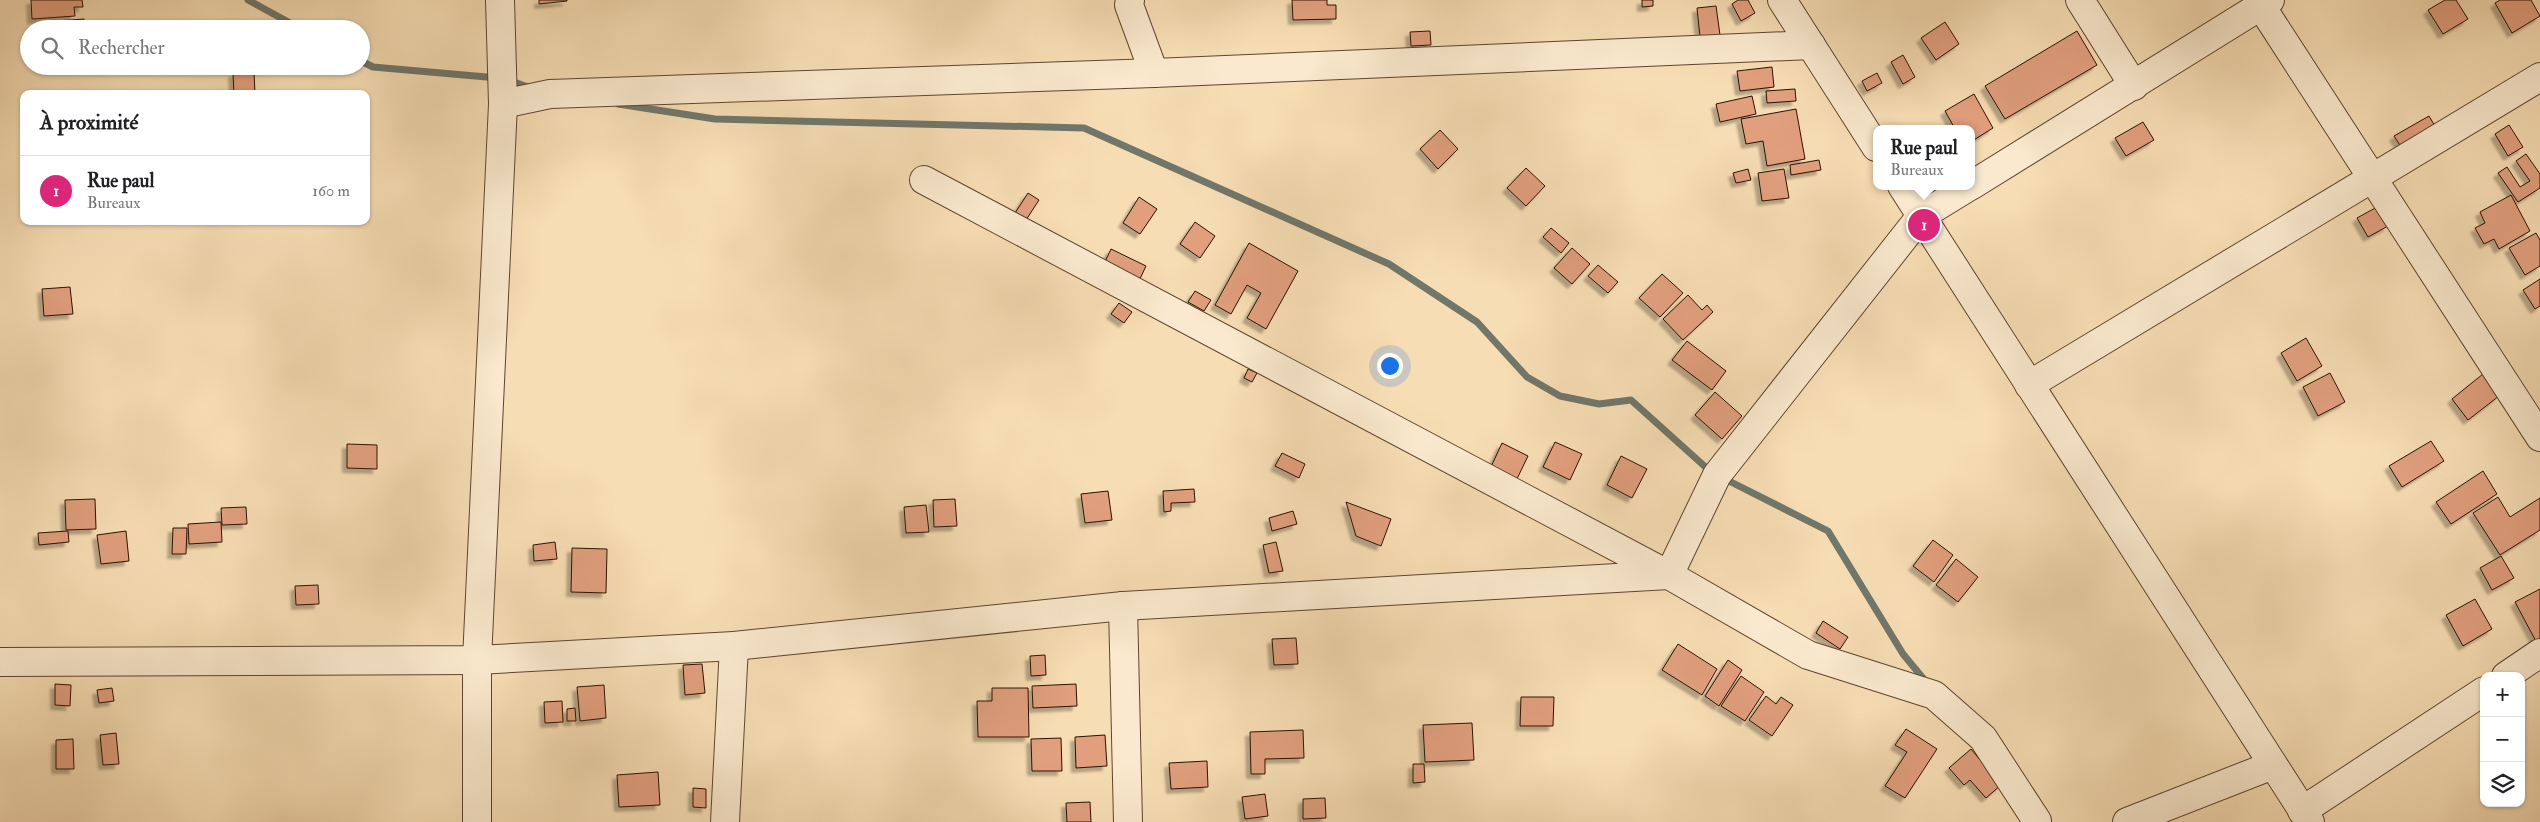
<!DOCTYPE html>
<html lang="fr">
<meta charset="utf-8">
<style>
body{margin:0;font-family:"IM FELL Double Pica",serif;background:#f2f2f2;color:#202124}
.controls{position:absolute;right:15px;bottom:15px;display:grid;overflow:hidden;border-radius:10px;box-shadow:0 1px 4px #0004}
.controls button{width:45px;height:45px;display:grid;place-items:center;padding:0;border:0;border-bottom:1px solid #e0e0e0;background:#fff;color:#202124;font:25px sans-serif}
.you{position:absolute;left:1389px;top:365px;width:18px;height:18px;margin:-12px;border:4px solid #fff;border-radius:50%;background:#1a73e8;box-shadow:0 0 0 8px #1a73e833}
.badge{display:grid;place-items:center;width:32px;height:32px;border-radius:50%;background:#db2777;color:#fff;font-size:16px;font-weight:700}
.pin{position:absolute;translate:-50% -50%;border:2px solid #fff;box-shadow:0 1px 5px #0006}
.popup{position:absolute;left:1873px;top:125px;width:102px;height:65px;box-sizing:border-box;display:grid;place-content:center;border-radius:10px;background:#fff;filter:drop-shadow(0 1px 4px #0005);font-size:16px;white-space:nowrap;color:#757577}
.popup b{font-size:19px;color:#202124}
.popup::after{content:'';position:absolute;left:50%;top:100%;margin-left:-10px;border:10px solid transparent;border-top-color:#fff}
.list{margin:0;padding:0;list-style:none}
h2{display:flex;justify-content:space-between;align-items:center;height:65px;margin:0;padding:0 20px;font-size:21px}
h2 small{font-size:16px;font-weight:400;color:#757577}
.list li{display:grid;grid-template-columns:32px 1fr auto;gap:15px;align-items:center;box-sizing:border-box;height:70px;padding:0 20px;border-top:1px solid #e0e0e0}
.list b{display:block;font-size:19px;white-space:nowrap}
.list p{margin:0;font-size:16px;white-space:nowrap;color:#757577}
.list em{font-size:16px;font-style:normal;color:#757577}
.icon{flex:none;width:28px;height:28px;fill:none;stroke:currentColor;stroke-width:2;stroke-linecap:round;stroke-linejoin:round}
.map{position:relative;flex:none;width:2540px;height:822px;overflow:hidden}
.search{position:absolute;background:#fff;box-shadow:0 1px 4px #0004;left:20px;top:20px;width:350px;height:55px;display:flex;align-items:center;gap:12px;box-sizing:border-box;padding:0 18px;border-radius:28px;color:#757577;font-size:19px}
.panel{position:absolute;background:#fff;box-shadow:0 1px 4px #0004;left:20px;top:90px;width:350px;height:135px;border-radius:10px}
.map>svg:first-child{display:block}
</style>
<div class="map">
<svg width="2540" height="822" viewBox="0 0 2540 822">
<defs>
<filter id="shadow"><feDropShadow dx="-4.5" dy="4.5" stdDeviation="1" flood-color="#0004"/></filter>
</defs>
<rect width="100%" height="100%" fill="#f7ddb4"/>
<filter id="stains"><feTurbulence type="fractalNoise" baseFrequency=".004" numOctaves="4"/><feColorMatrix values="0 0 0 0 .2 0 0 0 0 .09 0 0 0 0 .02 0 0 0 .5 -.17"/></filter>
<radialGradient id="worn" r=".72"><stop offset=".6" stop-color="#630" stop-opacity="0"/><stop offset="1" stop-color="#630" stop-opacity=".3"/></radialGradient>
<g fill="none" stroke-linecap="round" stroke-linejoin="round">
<g stroke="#70776b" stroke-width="7">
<polyline points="248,0 301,29"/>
<polyline points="361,61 373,67 498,78"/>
<polyline points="508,80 531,88"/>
<polyline points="618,104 715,119 1084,128 1389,264 1477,322 1527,377 1560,396 1599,404 1631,400 1711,472"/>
<polyline points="1723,478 1828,531 1903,654 1927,683"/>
</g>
</g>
<g fill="#e19f7e" stroke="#2a1200" filter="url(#shadow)">
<polygon points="31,0 82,0 83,7 74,7 75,16 32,19"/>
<polygon points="539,0 567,0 567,1 539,4"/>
<polygon points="1292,0 1327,0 1327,5 1336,5 1336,19 1293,20"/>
<polygon points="1642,0 1653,0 1653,6 1642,7"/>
<polygon points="1738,0 1748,0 1755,13 1741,21 1732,4"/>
<polygon points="2445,0 2456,0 2468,19 2443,34 2428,10"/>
<polygon points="2500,0 2531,0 2540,16 2512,33 2495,3"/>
<polygon points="1716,6 1720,35 1700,37 1697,8"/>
<polygon points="84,19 84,29 33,29 44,27 44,22"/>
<polygon points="1945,22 1959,44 1936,60 1921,38"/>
<polygon points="1430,31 1431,45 1411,46 1410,32"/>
<polygon points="2077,31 2097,65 2005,119 1985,86"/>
<polygon points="1903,55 1915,77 1903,84 1891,62"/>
<polygon points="1772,67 1774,87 1740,91 1737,71"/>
<polygon points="254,72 255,94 234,94 233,73"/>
<polygon points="1877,73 1882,83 1867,91 1862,81"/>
<polygon points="1795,89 1796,101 1767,103 1766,91"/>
<polygon points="1974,94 1993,128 1972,141 1972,129 1955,129 1945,111"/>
<polygon points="1752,96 1756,114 1720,122 1716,104"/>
<polygon points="1796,109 1805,159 1767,166 1763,141 1746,144 1741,119"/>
<polygon points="2429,116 2439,133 2405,153 2394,136"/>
<polygon points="2143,122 2154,140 2126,156 2115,138"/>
<polygon points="2509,125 2523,147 2508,156 2495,134"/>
<polygon points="1440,130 1458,149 1438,169 1420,149"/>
<polygon points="2526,154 2540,174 2540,188 2518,202 2498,173 2507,167 2520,187 2530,181 2516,161"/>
<polygon points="1819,160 1821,170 1791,175 1790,165"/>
<polygon points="1526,168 1545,186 1526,206 1507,188"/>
<polygon points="1748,169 1751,180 1736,183 1733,173"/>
<polygon points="1784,169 1789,198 1762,201 1758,173"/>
<polygon points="1028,193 1039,200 1026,220 1015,213"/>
<polygon points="2511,195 2530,231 2499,249 2494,239 2484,244 2475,228 2485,223 2480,212"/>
<polygon points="1139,197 1157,209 1140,234 1123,223"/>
<polygon points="2377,207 2388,226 2368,237 2357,218"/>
<polygon points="1195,222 1215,236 1200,258 1180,244"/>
<polygon points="1551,228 1569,243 1561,253 1543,237"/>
<polygon points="2536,233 2540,240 2540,266 2525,275 2509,248"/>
<polygon points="1249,243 1298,271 1266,329 1247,318 1261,293 1247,285 1231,314 1215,305"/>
<polygon points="1572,248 1590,264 1572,284 1554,268"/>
<polygon points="1111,249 1146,266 1138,283 1103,266"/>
<polygon points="1598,265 1618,282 1608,293 1588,276"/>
<polygon points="1662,274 1683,293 1660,317 1639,298"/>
<polygon points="2540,279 2540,306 2535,309 2523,290"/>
<polygon points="70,287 73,314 44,316 42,289"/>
<polygon points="1195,291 1211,300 1204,311 1188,302"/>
<polygon points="1688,295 1702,310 1707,305 1713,312 1683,340 1663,319"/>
<polygon points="1119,303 1132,312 1124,323 1111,314"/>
<polygon points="2306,338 2322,366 2297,381 2281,353"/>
<polygon points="1687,341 1726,371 1712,390 1672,360"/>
<polygon points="1248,369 1257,373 1252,382 1244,378"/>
<polygon points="2330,373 2345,402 2318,416 2303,387"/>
<polygon points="2483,374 2499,396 2468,420 2452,399"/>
<polygon points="1715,392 1742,416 1722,439 1695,415"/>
<polygon points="2431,441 2444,461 2402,487 2389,466"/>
<polygon points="1555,442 1582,454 1570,480 1543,467"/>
<polygon points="1502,443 1528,456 1515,483 1489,471"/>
<polygon points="347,444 377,445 377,469 347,468"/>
<polygon points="1282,453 1305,464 1299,478 1275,466"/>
<polygon points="1621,456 1647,469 1632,498 1607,485"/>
<polygon points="2483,471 2497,494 2451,524 2436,502"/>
<polygon points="1194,489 1195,502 1171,503 1171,511 1164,512 1163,491"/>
<polygon points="1108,491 1112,520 1085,523 1081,494"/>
<polygon points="2498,497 2510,517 2540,498 2540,530 2500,555 2473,513"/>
<polygon points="95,499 96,529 66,530 65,500"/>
<polygon points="955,499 957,526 934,527 933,500"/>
<polygon points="1346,502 1391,519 1381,546 1356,536"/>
<polygon points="926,505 929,532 906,533 904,507"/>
<polygon points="246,507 247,524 222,525 221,508"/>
<polygon points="1293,511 1297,524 1272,531 1269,518"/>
<polygon points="221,522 222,542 189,544 188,524"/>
<polygon points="173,528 187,528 186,554 172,554"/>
<polygon points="68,531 69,542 39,545 38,533"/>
<polygon points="126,531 129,561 101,564 97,535"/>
<polygon points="1933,540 1953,555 1934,582 1913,566"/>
<polygon points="555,542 557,559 534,561 533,545"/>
<polygon points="1276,542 1283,571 1269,573 1263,545"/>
<polygon points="572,548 607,549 606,593 571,592"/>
<polygon points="2501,556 2514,578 2492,590 2480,568"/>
<polygon points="1956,559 1978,577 1958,602 1936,585"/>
<polygon points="318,585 319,604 296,605 295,586"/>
<polygon points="2540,589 2540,646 2539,647 2515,602"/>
<polygon points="2475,599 2492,629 2463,646 2446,615"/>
<polygon points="1823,621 1848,637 1840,649 1816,633"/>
<polygon points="1296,638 1298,664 1274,665 1272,639"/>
<polygon points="1678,644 1717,669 1702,695 1662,670"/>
<polygon points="1045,655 1046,675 1031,676 1030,656"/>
<polygon points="1728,660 1742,670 1719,706 1705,696"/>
<polygon points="702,664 705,693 685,695 683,665"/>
<polygon points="1741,676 1764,692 1745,721 1721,706"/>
<polygon points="55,684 71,685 70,706 55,705"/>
<polygon points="1076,684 1077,706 1033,708 1032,686"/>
<polygon points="604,685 606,718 580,721 577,687"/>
<polygon points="112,688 114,701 99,703 97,690"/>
<polygon points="992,688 1028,688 1029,737 978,737 977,701 992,701"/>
<polygon points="1766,696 1776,704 1781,697 1793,705 1772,736 1749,720"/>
<polygon points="1521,697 1554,697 1553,726 1520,726"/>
<polygon points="562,701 563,722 545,723 544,702"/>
<polygon points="575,708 576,721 567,721 567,709"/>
<polygon points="1472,723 1474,760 1425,762 1423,725"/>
<polygon points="1906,729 1937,749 1905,798 1885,786 1907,752 1895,745"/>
<polygon points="1303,730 1304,758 1265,759 1265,774 1251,774 1250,732"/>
<polygon points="116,733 119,764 103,765 100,735"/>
<polygon points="1105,735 1107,766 1076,768 1075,737"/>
<polygon points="1061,738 1062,771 1032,771 1031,739"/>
<polygon points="73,739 74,769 56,769 56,740"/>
<polygon points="1971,749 2001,785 1986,798 1970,780 1964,785 1949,768"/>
<polygon points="1207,761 1208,787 1171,789 1169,763"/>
<polygon points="1413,764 1424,764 1425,782 1413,783"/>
<polygon points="658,772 660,805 619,807 617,775"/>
<polygon points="693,788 706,789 706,808 693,807"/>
<polygon points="1265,794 1268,816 1245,819 1242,797"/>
<polygon points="1325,798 1326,818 1303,819 1303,799"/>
<polygon points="1090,802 1091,822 1067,822 1066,803"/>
</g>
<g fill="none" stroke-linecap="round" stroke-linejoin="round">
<defs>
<g id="minor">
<polyline points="1130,0 1129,5 1154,73"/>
<polyline points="1782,0 1876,147"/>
<polyline points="2080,0 2134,86"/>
<polyline points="2261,6 2540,437"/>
<polyline points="503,104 550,94 1154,73 1811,45"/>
<polyline points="924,180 1669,575 1808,655 1934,695 1983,738 2037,821"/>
<polyline points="1972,185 2270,0"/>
<polyline points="1902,186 2310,822"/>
<polyline points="2029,385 2540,77"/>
<polyline points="1123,606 1128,822"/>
<polyline points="0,662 477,660 734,646 1123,606 1669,575 1717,475 1921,216 1970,186"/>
<polyline points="2506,676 2540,653"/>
<polyline points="2302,811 2484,691"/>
<polyline points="477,822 477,660 503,104 500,0"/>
<polyline points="725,822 734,646"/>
<polyline points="2127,822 2273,765"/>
</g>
</defs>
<use href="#minor" stroke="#5d452d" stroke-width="30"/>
<use href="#minor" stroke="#fae9ce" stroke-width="28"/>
</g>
<rect width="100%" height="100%" filter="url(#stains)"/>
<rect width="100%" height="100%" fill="url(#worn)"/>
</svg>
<div class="controls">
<button>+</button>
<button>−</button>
<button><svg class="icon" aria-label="layers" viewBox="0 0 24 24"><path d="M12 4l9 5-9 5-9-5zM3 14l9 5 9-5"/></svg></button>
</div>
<div class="you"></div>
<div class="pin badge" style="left:1924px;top:225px">1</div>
<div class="popup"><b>Rue paul</b>Bureaux</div>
<div class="search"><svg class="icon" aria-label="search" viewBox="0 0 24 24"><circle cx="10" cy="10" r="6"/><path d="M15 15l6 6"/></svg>Rechercher</div>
<section class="panel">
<h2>À proximité<small></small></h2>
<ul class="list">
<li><span class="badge">1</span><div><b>Rue paul</b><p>Bureaux</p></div><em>160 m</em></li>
</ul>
</section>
</div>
